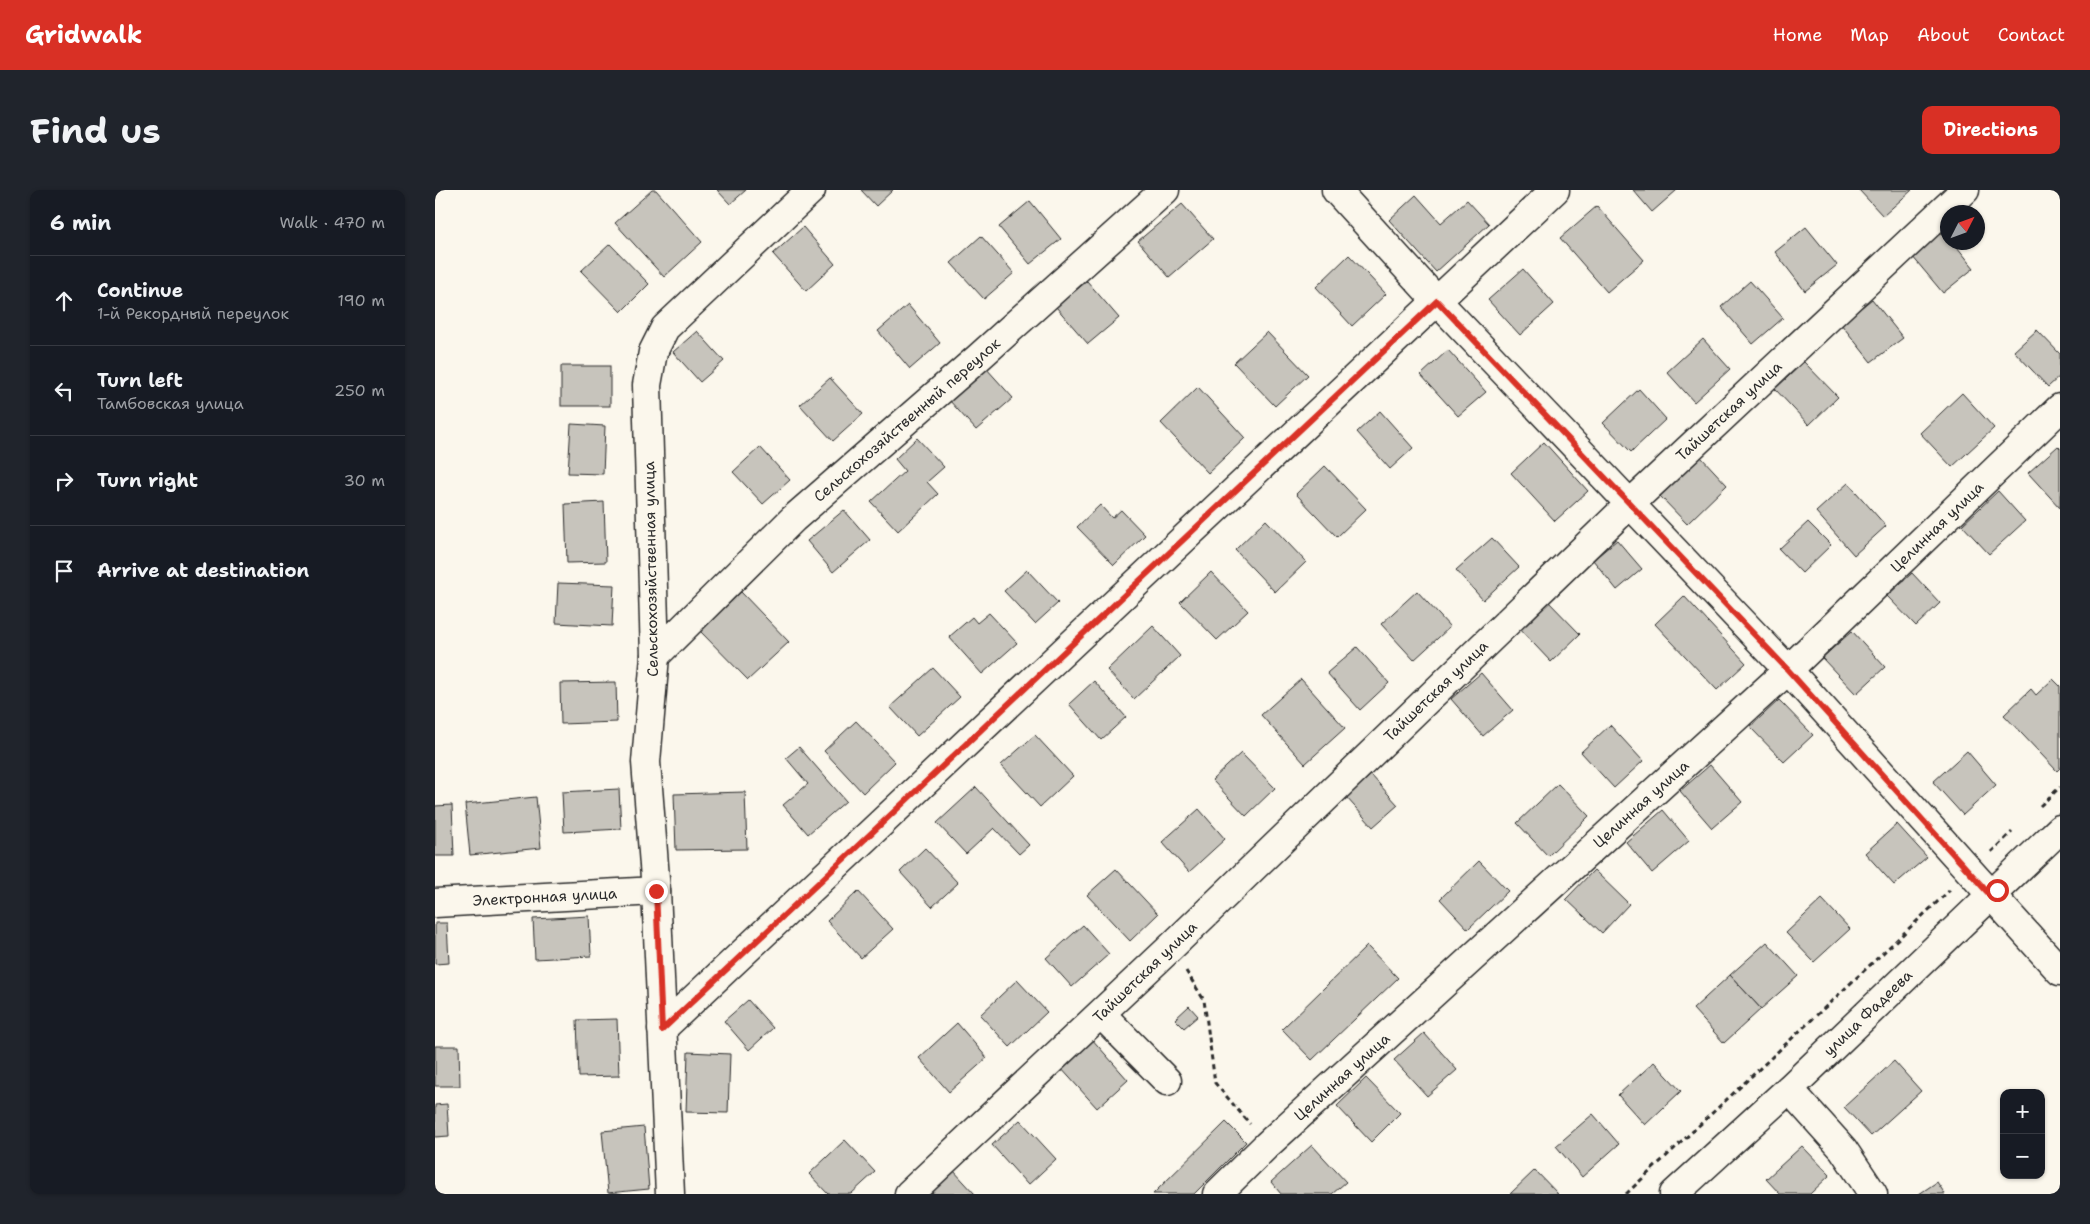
<!DOCTYPE html>
<meta charset="utf-8">
<style>
body{margin:0;font-family:"Shantell Sans",sans-serif;background:#20242c;color:#f1f3f6}
.controls{position:absolute;right:15px;bottom:15px;display:grid;overflow:hidden;border-radius:10px;box-shadow:0 1px 4px #0004}
.controls button{width:45px;height:45px;display:grid;place-items:center;padding:0;border:0;border-bottom:1px solid #363941;background:#171b24;color:#f1f3f6;font:25px sans-serif}
.compass{position:absolute;left:1505px;top:15px;width:45px;height:45px;border-radius:50%;background:#171b24;box-shadow:0 1px 4px #0004;rotate:48deg}
.stop{position:absolute;width:15px;height:15px;margin:-11px;border:4px solid #d93025;border-radius:50%;background:#fff}
.stop.end{background:#d93025;border-color:#fff;box-shadow:0 1px 5px #0008}
.list{margin:0;padding:0;list-style:none}
h2{display:flex;justify-content:space-between;align-items:center;height:65px;margin:0;padding:0 20px;font-size:21px}
h2 small{font-size:16px;font-weight:400;color:#9ea1a6}
.list li{display:grid;grid-template-columns:32px 1fr auto;gap:15px;align-items:center;box-sizing:border-box;height:90px;padding:0 20px;border-top:1px solid #363941}
.list b{display:block;font-size:19px;white-space:nowrap}
.list p{margin:0;font-size:16px;white-space:nowrap;color:#9ea1a6}
.list em{font-size:16px;font-style:normal;color:#9ea1a6}
.icon{flex:none;width:28px;height:28px;fill:none;stroke:currentColor;stroke-width:2;stroke-linecap:round;stroke-linejoin:round}
.map{position:relative;flex:none;width:1625px;height:1004px;overflow:hidden;border-radius:10px}
header{display:flex;align-items:center;gap:30px;box-sizing:border-box;height:70px;padding:0 25px;background:#d93025;color:#fff}
header strong{font-size:24px}
nav{display:flex;gap:28px;margin-inline-start:auto;font-size:18px}
.intro{display:flex;align-items:center;justify-content:space-between;box-sizing:border-box;height:120px;padding:0 30px}
h1{margin:0;font-size:35px}
.button{padding:12px 22px;border-radius:10px;background:#d93025;color:#fff;font-size:18px;font-weight:700}
main{display:flex;gap:30px;padding:0 30px}
aside{flex:1;background:#171b24;border-radius:10px;box-shadow:0 1px 4px #0004}
.map>svg:first-child{display:block}
</style>
<header>
<strong>Gridwalk</strong>
<nav><a>Home</a><a>Map</a><a>About</a><a>Contact</a></nav>
</header>
<div class="intro"><h1>Find us</h1><a class="button">Directions</a></div>
<main>
<aside>
<h2>6 min<small>Walk · 470 m</small></h2>
<ul class="list">
<li><svg class="icon" aria-label="ahead" viewBox="0 0 24 24"><path d="M12 20V5M6 11l6-6 6 6"/></svg><div><b>Continue</b><p>1-й Рекордный переулок</p></div><em>190 m</em></li>
<li><svg class="icon" aria-label="left" viewBox="0 0 24 24"><path d="M17 20v-9H6M10 6l-5 5 5 5"/></svg><div><b>Turn left</b><p>Тамбовская улица</p></div><em>250 m</em></li>
<li><svg class="icon" aria-label="right" viewBox="0 0 24 24"><path d="M7 20v-9h11M14 6l5 5-5 5"/></svg><div><b>Turn right</b></div><em>30 m</em></li>
<li><svg class="icon" aria-label="arrive" viewBox="0 0 24 24"><path d="M6 21V4h12l-3 4 3 4H6"/></svg><div><b>Arrive at destination</b></div></li>
</ul>
</aside>
<div class="map">
<svg width="1625" height="1004" viewBox="0 0 1625 1004">
<rect width="100%" height="100%" fill="#fbf7ec"/>
<filter id="ink" filterUnits="userSpaceOnUse"><feTurbulence type="fractalNoise" baseFrequency=".02" numOctaves="2"/><feDisplacementMap in="SourceGraphic" scale="10" xChannelSelector="R" yChannelSelector="G"/><feConvolveMatrix kernelMatrix="1 2 1 2 8 2 1 2 1" color-interpolation-filters="sRGB"/></filter>
<g filter="url(#ink)">
<g fill="#c7c4bc" stroke="#2b2b2b">
<polygon points="217,0 221,0 267,52 229,87 180,33"/>
<polygon points="282,0 311,0 295,14"/>
<polygon points="426,0 458,0 441,16"/>
<polygon points="1198,0 1242,0 1217,22"/>
<polygon points="1424,0 1477,0 1448,26"/>
<polygon points="981,5 1006,33 1032,10 1054,34 1001,82 954,30"/>
<polygon points="595,11 626,49 595,74 564,37"/>
<polygon points="747,14 778,49 734,87 703,51"/>
<polygon points="1162,16 1209,70 1172,102 1125,48"/>
<polygon points="368,37 400,74 371,101 338,64"/>
<polygon points="1371,37 1402,75 1370,101 1340,62"/>
<polygon points="1508,40 1512,46 1512,52 1518,52 1539,78 1508,103 1477,66"/>
<polygon points="546,46 579,83 549,109 516,73"/>
<polygon points="175,54 214,94 186,122 146,81"/>
<polygon points="914,65 951,104 917,136 881,97"/>
<polygon points="1088,79 1119,114 1085,145 1053,110"/>
<polygon points="652,91 684,128 653,154 621,117"/>
<polygon points="1315,91 1348,128 1318,154 1286,117"/>
<polygon points="1437,109 1468,148 1436,172 1406,134"/>
<polygon points="473,115 505,153 475,179 443,141"/>
<polygon points="1602,140 1625,164 1625,186 1613,197 1579,161"/>
<polygon points="262,141 289,171 265,192 238,162"/>
<polygon points="832,142 873,185 840,216 799,173"/>
<polygon points="1268,149 1295,179 1259,212 1232,182"/>
<polygon points="1013,160 1051,202 1023,226 986,185"/>
<polygon points="1369,172 1403,207 1374,235 1340,199"/>
<rect x="126" y="176" width="49" height="40"/>
<polygon points="551,178 578,208 541,240 514,210"/>
<polygon points="395,188 428,224 398,251 365,215"/>
<polygon points="763,197 810,248 773,283 726,233"/>
<polygon points="1204,199 1231,229 1196,262 1168,233"/>
<polygon points="1527,203 1559,238 1517,277 1485,243"/>
<polygon points="945,221 978,258 955,279 922,242"/>
<polygon points="136,234 170,236 168,284 133,283"/>
<polygon points="482,248 509,277 492,292 503,304 463,341 436,312 470,281 460,269"/>
<polygon points="1109,252 1153,301 1120,331 1076,283"/>
<polygon points="1623,256 1625,258 1625,318 1593,283"/>
<polygon points="325,257 355,290 328,314 298,282"/>
<polygon points="1266,267 1292,295 1252,334 1225,306"/>
<polygon points="890,276 931,319 902,347 861,304"/>
<polygon points="1413,293 1451,336 1419,365 1381,322"/>
<polygon points="1563,301 1590,331 1554,364 1527,335"/>
<polygon points="169,312 171,372 132,373 130,314"/>
<polygon points="665,315 677,328 686,320 710,345 679,375 642,337"/>
<polygon points="409,320 435,350 398,382 372,351"/>
<polygon points="831,330 871,372 840,402 800,360"/>
<polygon points="1373,332 1396,355 1367,383 1344,359"/>
<polygon points="1057,348 1084,377 1048,410 1021,380"/>
<polygon points="1182,350 1207,379 1182,400 1158,370"/>
<polygon points="592,380 623,413 600,434 569,401"/>
<polygon points="776,382 813,421 782,450 745,412"/>
<polygon points="1477,383 1505,413 1481,436 1452,406"/>
<polygon points="123,393 179,395 177,436 121,433"/>
<polygon points="982,401 1015,437 979,470 946,434"/>
<polygon points="306,402 354,452 313,490 265,441"/>
<polygon points="1249,406 1311,473 1282,500 1220,434"/>
<polygon points="1111,409 1145,444 1116,472 1082,436"/>
<polygon points="554,423 582,453 547,484 514,447 537,427 542,433"/>
<polygon points="718,436 745,466 699,509 672,480"/>
<polygon points="1417,441 1450,477 1421,504 1387,468"/>
<polygon points="922,457 954,493 925,520 892,483"/>
<polygon points="498,478 525,507 482,546 455,517"/>
<polygon points="1046,483 1078,520 1048,546 1016,509"/>
<polygon points="866,489 910,538 870,574 826,525"/>
<polygon points="1618,489 1625,496 1625,578 1622,581 1569,525 1596,499 1601,505"/>
<polygon points="659,491 691,527 666,550 634,514"/>
<polygon points="181,492 182,532 126,534 125,493"/>
<polygon points="1344,510 1378,545 1349,572 1315,537"/>
<polygon points="421,531 460,572 428,603 389,561"/>
<polygon points="1175,535 1208,571 1179,598 1146,562"/>
<polygon points="600,545 638,586 605,617 566,575"/>
<polygon points="364,557 411,611 373,644 348,615 373,594 351,568"/>
<polygon points="1532,561 1561,595 1528,625 1498,592"/>
<polygon points="806,563 840,598 811,626 777,590"/>
<polygon points="1275,575 1307,612 1277,638 1245,601"/>
<polygon points="936,585 963,615 938,637 911,607"/>
<polygon points="1123,594 1154,626 1113,666 1082,633"/>
<polygon points="541,597 594,655 584,664 559,638 531,664 502,633"/>
<polygon points="184,599 186,639 129,642 127,602"/>
<polygon points="310,602 312,659 241,660 239,604"/>
<polygon points="101,607 106,658 35,665 30,614"/>
<polygon points="17,615 19,666 0,666 0,616"/>
<polygon points="764,619 790,649 754,682 727,652"/>
<polygon points="1228,620 1254,651 1217,683 1191,652"/>
<polygon points="1462,634 1492,667 1459,695 1430,663"/>
<polygon points="490,658 523,693 497,717 465,682"/>
<polygon points="1044,671 1073,701 1033,739 1005,709"/>
<polygon points="681,679 723,724 695,751 652,705"/>
<polygon points="1159,680 1194,714 1167,743 1131,709"/>
<polygon points="423,701 458,739 426,768 392,731"/>
<polygon points="1387,709 1415,739 1379,772 1351,743"/>
<polygon points="154,726 156,766 100,769 98,729"/>
<polygon points="0,733 12,733 14,773 0,774"/>
<polygon points="648,735 674,764 637,797 611,768"/>
<polygon points="1332,752 1363,786 1326,819 1295,785"/>
<polygon points="932,756 963,788 877,870 847,839"/>
<polygon points="1295,785 1326,819 1289,853 1258,819"/>
<polygon points="582,790 612,822 575,857 545,825"/>
<polygon points="313,810 338,838 314,860 289,831"/>
<polygon points="754,816 763,826 749,838 740,829"/>
<polygon points="182,829 184,886 144,887 142,830"/>
<polygon points="522,833 552,868 514,902 484,868"/>
<polygon points="989,843 1022,880 992,906 959,870"/>
<polygon points="656,848 693,890 662,918 625,877"/>
<polygon points="0,856 24,856 25,896 0,896"/>
<polygon points="253,862 295,864 293,923 251,922"/>
<polygon points="1459,871 1486,901 1436,946 1409,917"/>
<polygon points="1219,872 1246,901 1210,935 1183,905"/>
<polygon points="931,888 965,923 936,952 902,916"/>
<polygon points="12,914 14,946 0,947 0,915"/>
<polygon points="1158,924 1184,954 1147,987 1121,956"/>
<polygon points="585,930 621,969 593,995 557,955"/>
<polygon points="791,932 811,952 759,1004 718,1004"/>
<polygon points="209,937 214,999 173,1003 167,941"/>
<polygon points="410,950 440,982 416,1004 393,1004 374,984"/>
<polygon points="877,955 911,992 897,1004 846,1004 836,992"/>
<polygon points="1367,956 1395,985 1375,1004 1345,1004 1331,989"/>
<polygon points="518,980 540,1004 492,1004"/>
<polygon points="1100,980 1123,1004 1075,1004"/>
<polygon points="1502,992 1510,1004 1484,1004"/>
</g>
<g fill="none" stroke-linecap="round" stroke-linejoin="round">
<defs>
<g id="minor">
<polyline points="901,0 1002,111 1353,480 1625,781"/>
<polyline points="220,466 358,329 543,168 730,0"/>
<polyline points="0,713 221,701"/>
<polyline points="666,824 732,891"/>
<polyline points="227,839 1120,0"/>
<polyline points="1354,899 1408,959 1438,1004"/>
<polyline points="235,1004 221,701 211,572 220,466 212,195 218,162 230,138 376,0"/>
<polyline points="474,1004 733,760 1196,313 1530,0"/>
<polyline points="782,1004 832,955 1353,480 1625,218"/>
<polyline points="1239,1004 1354,899 1625,639"/>
</g>
</defs>
<use href="#minor" stroke="#2b2b2b" stroke-width="31"/>
<g stroke="#2b2b2b" stroke-width="3" stroke-dasharray="5 4" stroke-linecap="butt">
<polyline points="1605,616 1625,597"/>
<polyline points="1556,662 1577,642"/>
<polyline points="751,781 769,810 780,893 815,934"/>
<polyline points="1191,1004 1515,700"/>
</g>
<use href="#minor" stroke="#fbf7ec" stroke-width="28"/>
</g>
</g>
<g fill="none" stroke-linecap="round" stroke-linejoin="round" filter="url(#ink)">
<polyline stroke="#d93025" stroke-width="6" points="221,701 227,840 1002,111 1353,480 1555,705 1562,700"/>
</g>
<g text-anchor="middle" stroke-width="4" stroke-linejoin="round" paint-order="stroke">
<g font-size="15" fill="#2b2b2b" stroke="#fbf7ec">
<text transform="translate(1294 221) rotate(-43)" y="5">Тайшетская улица</text>
<text transform="translate(472 230) rotate(-41)" y="5">Сельскохозяйственный переулок</text>
<text transform="translate(1502 337) rotate(-44)" y="5">Целинная улица</text>
<text transform="translate(216 379) rotate(-91)" y="5">Сельскохозяйственная улица</text>
<text transform="translate(1001 501) rotate(-44)" y="5">Тайшетская улица</text>
<text transform="translate(1206 614) rotate(-42)" y="5">Целинная улица</text>
<text transform="translate(110 707) rotate(-3)" y="5">Электронная улица</text>
<text transform="translate(710 782) rotate(-44)" y="5">Тайшетская улица</text>
<text transform="translate(1433 823) rotate(-44)" y="5">улица Фадеева</text>
<text transform="translate(907 887) rotate(-42)" y="5">Целинная улица</text>
</g>
</g>
</svg>
<div class="controls">
<button>+</button>
<button>−</button>
</div>
<svg class="compass" viewBox="-18 -18 36 36"><path d="M0-13l5 13h-10z" fill="#e53935"/><path d="M0 13l5-13h-10z" fill="#9ea1a6"/></svg>
<div class="stop" style="left:1562px;top:700px"></div>
<div class="stop end" style="left:221px;top:701px"></div>
</div>
</main>
